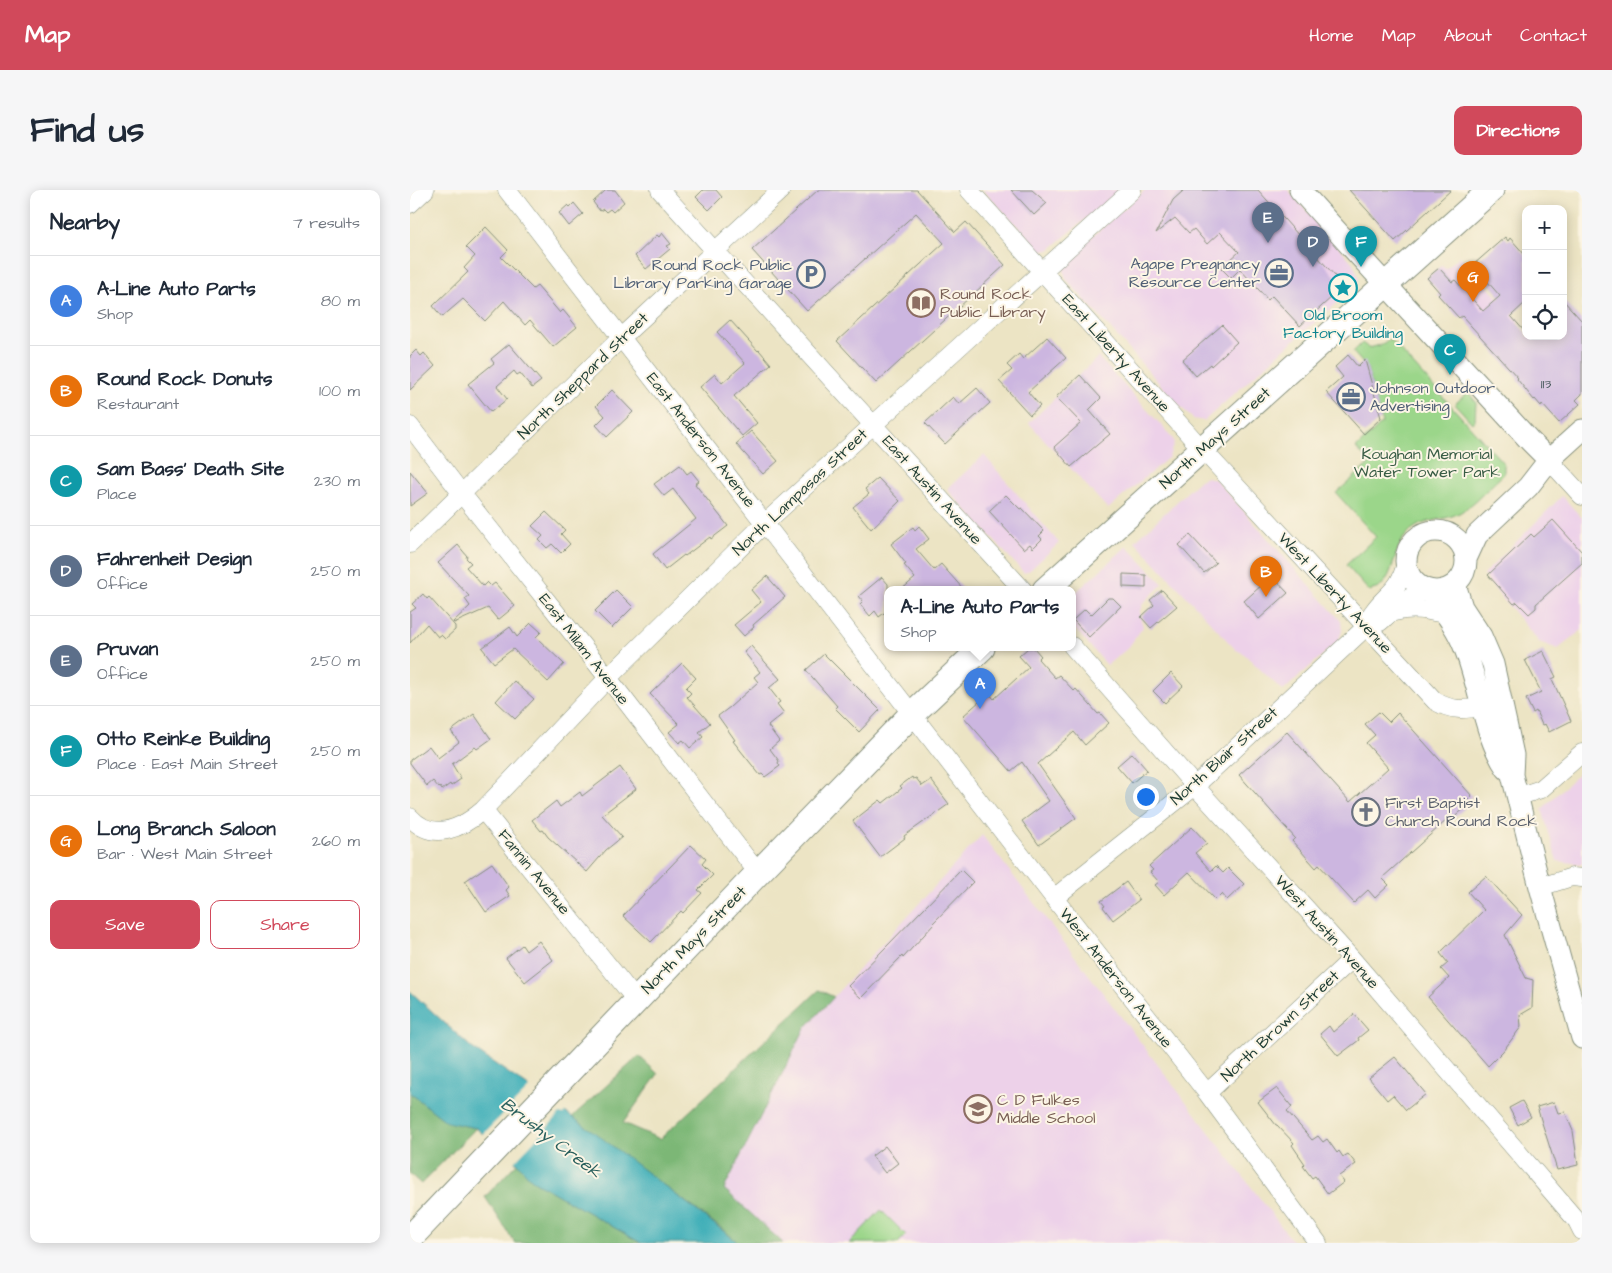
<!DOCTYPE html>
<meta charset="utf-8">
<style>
body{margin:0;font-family:"Architects Daughter",sans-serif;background:#f6f6f7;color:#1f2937}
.controls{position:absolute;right:15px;top:15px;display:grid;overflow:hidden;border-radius:10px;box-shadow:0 2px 12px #0003}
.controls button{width:45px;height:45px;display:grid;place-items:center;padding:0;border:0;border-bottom:1px solid #e0e1e3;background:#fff;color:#1f2937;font:25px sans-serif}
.you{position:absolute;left:735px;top:606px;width:18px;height:18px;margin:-12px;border:4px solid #fff;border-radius:50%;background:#1a73e8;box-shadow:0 0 0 8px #1a73e833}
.badge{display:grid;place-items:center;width:32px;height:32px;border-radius:50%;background:#d1495b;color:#fff;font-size:16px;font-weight:700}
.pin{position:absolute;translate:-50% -41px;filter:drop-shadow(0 1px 2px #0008)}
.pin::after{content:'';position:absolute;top:26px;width:18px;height:15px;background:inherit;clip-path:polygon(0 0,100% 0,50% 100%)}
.popup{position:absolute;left:474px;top:396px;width:192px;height:65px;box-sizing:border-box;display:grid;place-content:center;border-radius:10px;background:#fff;filter:drop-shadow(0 1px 4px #0005);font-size:16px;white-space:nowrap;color:#747a83}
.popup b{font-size:19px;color:#1f2937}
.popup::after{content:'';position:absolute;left:50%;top:100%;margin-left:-10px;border:10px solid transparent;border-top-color:#fff}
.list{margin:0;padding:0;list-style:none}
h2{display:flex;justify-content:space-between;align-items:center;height:65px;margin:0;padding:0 20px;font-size:21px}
h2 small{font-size:16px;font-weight:400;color:#747a83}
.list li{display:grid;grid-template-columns:32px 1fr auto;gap:15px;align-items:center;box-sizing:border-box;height:90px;padding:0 20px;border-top:1px solid #e0e1e3}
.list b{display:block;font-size:19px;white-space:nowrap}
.list p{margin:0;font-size:16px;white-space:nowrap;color:#747a83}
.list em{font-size:16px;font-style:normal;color:#747a83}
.actions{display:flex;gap:10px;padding:15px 20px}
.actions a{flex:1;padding:11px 0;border:1px solid #d1495b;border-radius:10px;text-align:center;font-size:18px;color:#d1495b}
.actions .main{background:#d1495b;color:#fff}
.icon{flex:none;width:28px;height:28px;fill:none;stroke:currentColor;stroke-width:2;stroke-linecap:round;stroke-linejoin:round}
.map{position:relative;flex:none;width:1172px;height:1053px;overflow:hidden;border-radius:10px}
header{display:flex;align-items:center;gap:30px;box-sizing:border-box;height:70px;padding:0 25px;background:#d1495b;color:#fff}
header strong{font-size:24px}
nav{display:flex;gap:28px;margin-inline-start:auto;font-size:18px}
.intro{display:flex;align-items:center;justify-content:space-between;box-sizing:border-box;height:120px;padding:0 30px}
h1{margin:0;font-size:35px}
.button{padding:12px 22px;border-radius:10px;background:#d1495b;color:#fff;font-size:18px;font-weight:700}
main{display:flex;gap:30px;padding:0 30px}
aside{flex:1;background:#fff;border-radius:10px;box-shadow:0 2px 12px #0003}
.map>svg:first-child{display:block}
</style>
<header>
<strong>Map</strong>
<nav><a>Home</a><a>Map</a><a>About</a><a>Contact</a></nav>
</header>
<div class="intro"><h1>Find us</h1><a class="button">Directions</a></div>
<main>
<aside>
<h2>Nearby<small>7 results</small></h2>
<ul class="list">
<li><span class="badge" style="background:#3f7fe0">A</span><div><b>A-Line Auto Parts</b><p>Shop</p></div><em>80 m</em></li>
<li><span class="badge" style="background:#e8710a">B</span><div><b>Round Rock Donuts</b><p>Restaurant</p></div><em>100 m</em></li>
<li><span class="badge" style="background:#0f9aa8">C</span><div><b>Sam Bass' Death Site</b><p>Place</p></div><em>230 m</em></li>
<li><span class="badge" style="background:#5c6f8a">D</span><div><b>Fahrenheit Design</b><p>Office</p></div><em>250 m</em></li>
<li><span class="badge" style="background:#5c6f8a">E</span><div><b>Pruvan</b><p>Office</p></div><em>250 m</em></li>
<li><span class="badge" style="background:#0f9aa8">F</span><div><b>Otto Reinke Building</b><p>Place · East Main Street</p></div><em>250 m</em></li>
<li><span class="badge" style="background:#e8710a">G</span><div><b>Long Branch Saloon</b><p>Bar · West Main Street</p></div><em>260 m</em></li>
</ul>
<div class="actions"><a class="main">Save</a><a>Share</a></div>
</aside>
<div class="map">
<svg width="1172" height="1053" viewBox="0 0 1172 1053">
<rect width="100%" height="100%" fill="#fcf5e5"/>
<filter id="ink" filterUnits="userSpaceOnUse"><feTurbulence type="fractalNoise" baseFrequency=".02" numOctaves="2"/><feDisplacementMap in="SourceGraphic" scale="10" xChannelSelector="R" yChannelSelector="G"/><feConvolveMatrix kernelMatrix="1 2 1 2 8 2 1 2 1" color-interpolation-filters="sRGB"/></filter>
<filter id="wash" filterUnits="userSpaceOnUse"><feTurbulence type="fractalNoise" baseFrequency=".0096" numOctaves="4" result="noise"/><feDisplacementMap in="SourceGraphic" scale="20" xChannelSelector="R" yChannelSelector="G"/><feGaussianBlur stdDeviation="1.12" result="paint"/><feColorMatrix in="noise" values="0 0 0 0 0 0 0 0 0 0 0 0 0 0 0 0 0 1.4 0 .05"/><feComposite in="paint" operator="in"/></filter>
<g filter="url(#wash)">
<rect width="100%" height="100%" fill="#ece4c4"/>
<path fill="#edd1e9" d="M573,0H710L639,60L631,61Z
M735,0H878L943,73L949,88L947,96L873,160L794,231L783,229L765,211L656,89L653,78L658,68Z
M1050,66L1109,131L1081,157L1052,126L1049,128L1028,105L1030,103L1017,88L1032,75L1036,79Z
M688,167L752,236L763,249L764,252L759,267L698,319L619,233Z
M574,265L649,353L620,380L614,383L537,299Z
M797,287L806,290L931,431L932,441L928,451L873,501L832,462L826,460L725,351L790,290Z
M1152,306L1172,328V440L1148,459L1129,452L1073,385Z
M717,356L753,394L733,413L729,423L733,437L718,458L697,475L663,437V405Z
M1172,580V674L1147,671L1132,619Z
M572,645L884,1053H373L314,1000L395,838Z"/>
<path fill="#9bd68a" stroke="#5d8a5f" d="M980,149L1094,274V284C1080,296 1066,313 1051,322C1034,332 1012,328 998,343C983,357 985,385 970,397C967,399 962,400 959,401L936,375L966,347L926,303L960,273L946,258L972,233L957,178L943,162L952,153L959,158L974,154Z
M1058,202L1066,212L1065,230L1062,233L1045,214Z
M471,1020L496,1045L488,1053H439Z"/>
<path fill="#7cb776" stroke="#4e7a55" d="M409,800L424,807L395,838L314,999L373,1053H329L311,1038L162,927L229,866L248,884L213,933L250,949Z
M0,903L37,932L66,938L11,994L0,984Z
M107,973L122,990L231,1053H105L75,1007Z"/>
<path fill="#3daeb8" stroke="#2e7676" d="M0,801L62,858L184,942L329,1053H231L122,990L107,973L66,938L37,932L0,903Z"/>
<path fill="#ece4c4" d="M121,896L157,920L153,925L150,924L103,973L71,946Z"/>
<g id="blocks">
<path fill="#ccb6e0" d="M196,0H205L214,12L203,22L200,19L196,22L193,19L190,21L183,12Z
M293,0H306L312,7L299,20L286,7Z
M408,0H507L545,42L556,32L595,75L466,193L427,151L534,53L506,23L397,121L342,60Z
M601,0H622L637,13L624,25Z
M774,0H848L934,96L890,136L862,106L858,110L830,79L821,88L811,78L829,62L810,42L797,54L784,39L779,43L765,28L746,43L763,10Z
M939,0H1041L985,51Z
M164,13L173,24L159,36L149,23L158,15L160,17Z
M76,37L98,60L91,67L123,99L127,96L150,123L153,120L167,137L143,157L120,130L115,135L94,111L75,131L53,109L32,127L23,116L58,82L54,78L65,66L56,57Z
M252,43L261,54L257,56L260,59L236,79L225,66L247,45L249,47Z
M1095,47L1098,51L1100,48L1116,66V112L1101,126L1116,143V146H1153V110L1172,131V204L1166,210L1170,214L1149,233L1132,214L1131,216L1125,209L1124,210L1107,189L1108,188L1052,126L1049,128L1028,105L1030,103L1017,88L1029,78L1042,92L1045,90L1073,121L1090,106L1063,75Z
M320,130L348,161L349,160L361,174L324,206L347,233L332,246L290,197L305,184L312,193L335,173L307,142Z
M812,135L827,152L801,176L800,174L786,186L772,170Z
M637,147L656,168L618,202L630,216L620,225L589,191L602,180L597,175L609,164L613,169Z
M99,154L131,191L122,198L110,183L107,185L104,181L87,196L97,209L81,222L58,194L84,173L81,169Z
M6,160L11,166L14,163L25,176L0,200V166Z
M938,165L948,177L955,170L971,228L954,244L916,202L933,187L925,177Z
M670,185L691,208L679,220L700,244L661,277L644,257L671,233L646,207Z
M567,198L580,213L535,254L515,233L543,207L549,214Z
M202,200L223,222L197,247L186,235L195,226L186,216Z
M341,241L368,271L353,284L326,254Z
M270,275L277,284L281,281L289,291L285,294L318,336L301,349L300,347L275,366L274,365L255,380L243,364L286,329L263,299L254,306L244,294Z
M0,281L18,303L0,316Z
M468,288L490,311L461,339L443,317L459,304L455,299Z
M596,305L610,319L612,318L634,341L629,346L632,349L623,358L620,354L614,359L579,321Z
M136,322L155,340L151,344L160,354L151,363L142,354L137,358L129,350L133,346L122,336Z
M1143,330L1172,362V373L1126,414V418L1119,424L1107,412L1104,414L1078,385L1121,344L1124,347Z
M509,336L519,349L506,359L524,380L531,374L554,400H491L505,388L494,375L496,374L481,354L503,337L505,340Z
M780,345L806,373L794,383L769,355Z
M48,355L57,366L56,368L61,373L56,377L73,396L77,392L81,396L85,393L105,416L88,430L78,418L44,433L43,432L60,416L55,409L59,406L28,373Z
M713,384L736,385V398L713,397Z
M357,386L375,407L343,435L344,437L334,446L324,435L351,412L341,400Z
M862,386L878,403L849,429L834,411Z
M472,387L478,394V420L469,427L465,421L460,426L450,414L453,411L449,406Z
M206,400L223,417L202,438L185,421Z
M752,400L767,416L741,438L731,427L744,415L740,410Z
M13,404L17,409L19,407L45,436V440L35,449L31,445L28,447L17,434L0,453V422L6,418L2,414Z
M698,408H703L711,416L679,447L663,430L675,419L681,425Z
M121,433L131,442L126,447L154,474L138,492L103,459L84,473L72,458L100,437L107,447Z
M341,456L370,489L359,498L370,512L367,514L374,523L358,536L369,551L360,559L369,571L368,573L370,576L355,587L352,584L350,585L323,551L325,550L308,526L320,517L348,492L344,487L350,482L334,462Z
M618,458H624L631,466L628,469L645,488L649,485L664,501L666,499L688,524L690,523L699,533L675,555L664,542L628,574L666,628L629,655L612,631L639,611L612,572L601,581L553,526L579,503L584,509L619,477L609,466Z
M1133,461L1146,487L1142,489L1161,531L1139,542L1135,534L1132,535L1126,521L1123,523L1116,509L1131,502L1115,470Z
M414,464L470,520L449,542L425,518L427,516L396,480Z
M272,473L286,488L276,498L281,503L277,507L300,533L289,542L293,547L280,558L273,550L269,553L259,542L269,534L240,504Z
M761,483L773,496L755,513L743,501Z
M104,491L124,509L105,529L86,511Z
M969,522L979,532L988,523L1062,606L1055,613L1057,616L1040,631L1038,629L972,688L979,695L965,708L958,700L944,713L909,675L906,678L882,651L885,648L829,585L877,542L940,612L978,578L956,553L965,545L955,534Z
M64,524L81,549L67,559L65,557L42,574L51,589L41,596L40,594L32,600L30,597L29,598L23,591L17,596L0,573V570L19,556L28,568L49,552L41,541Z
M722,563L737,580L722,593L707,576Z
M210,577L226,599L192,625L212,647L196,660L177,682L138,647L133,640L131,641L122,630L146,611L150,617L170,602L172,606Z
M502,587L503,589L506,588L512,596L521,590L539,614L494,646L495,648L470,667L443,631L470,610L473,613L492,598L490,596Z
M782,637L797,653L785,663L801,681L806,676L813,683L818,678L834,694L817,710L812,704L806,710L779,682L754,705L745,695L749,692L740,682L743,680L739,676Z
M281,655L296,669L292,674L303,685L288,700L292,703L273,723L271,721L241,752L213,726Z
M82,673L99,697L96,700L100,706L76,722L55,691Z
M551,680L563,692L523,733L524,734L493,768L492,766L451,808L438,796Z
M1076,686L1112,725L1095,745L1116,788L1123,790L1122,818L1110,825L1111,837L1093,861L1078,876L1018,807L1039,788L1031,779L1038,773L1030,763L1074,720L1058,702Z
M716,692L729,710L703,730L693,717L695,716L691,711Z
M129,751L143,770L115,792L96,768L112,755L116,761Z
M944,824L958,840L948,848L949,850L928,866L910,844L919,836L923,842Z
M985,867L1016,904L996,920L983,905L977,910L959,888Z
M867,898L882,917L877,921L902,950L908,946L913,952L917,949L927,963L929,961L933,967L938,964L946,974L929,986L934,992L918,1004L905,986L902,988L893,976L895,974L882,955L884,953L867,935H866L848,912Z
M1112,911L1121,927L1108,935L1099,918Z
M1144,912L1148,923L1155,922L1163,941L1168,975L1147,980L1127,917Z
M475,956L488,973L475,983L462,966Z"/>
</g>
</g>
<g filter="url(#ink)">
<use href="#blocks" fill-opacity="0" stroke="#86907c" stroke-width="1"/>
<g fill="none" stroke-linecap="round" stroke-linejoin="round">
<defs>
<path id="minor" d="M97,0L644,708L797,903L908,1053
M250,0L613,400
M559,0L792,259L1025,511C1041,521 1054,520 1072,517
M0,14L15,0
M0,236L52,304L198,488L348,683
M1139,270L1172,306
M0,354L211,148L371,0
M984,422C1003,417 1018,420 1037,425
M956,437C958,432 960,426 963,422C978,401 989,402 996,373
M662,456L785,596L942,769L1167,1031L1172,1041
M1107,607L1131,599L1172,563
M73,620L226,810
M0,627C23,653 52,638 73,620L198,488L355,333L722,0
M1130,697L1162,687L1172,688
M644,708L785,596L956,437L970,432L997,409L1016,400
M797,903L942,769"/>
<path id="tertiary" d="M890,0C965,85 1044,167 1120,251L1139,270
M996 371a30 30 0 1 1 60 0a30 30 0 1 1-60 0Z
M1056,369L1067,345L1118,297L1139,270L1172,240
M1045,394L1052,417L1071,446L1083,474L1103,565L1102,585L1130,697L1172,848
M1019,400C1032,419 1047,437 1055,459C1070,497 1074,546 1097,579"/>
<path id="secondary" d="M635,400L1081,0
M0,1048L348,683L502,524L572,458"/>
</defs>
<use href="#minor" stroke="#86907c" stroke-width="19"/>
<use href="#tertiary" stroke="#86907c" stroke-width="23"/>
<use href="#secondary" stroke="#86907c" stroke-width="27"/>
<use href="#minor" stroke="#fff" stroke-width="18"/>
<use href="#tertiary" stroke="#fff" stroke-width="21"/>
<use href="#secondary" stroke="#fff" stroke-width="25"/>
</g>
</g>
<defs>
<symbol id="office-ring" viewBox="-11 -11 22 22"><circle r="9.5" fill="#fcf5e5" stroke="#5c6f8a" stroke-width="1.5"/><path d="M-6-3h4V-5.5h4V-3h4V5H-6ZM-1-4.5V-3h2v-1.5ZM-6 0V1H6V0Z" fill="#5c6f8a"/></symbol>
<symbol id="parking-ring" viewBox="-11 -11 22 22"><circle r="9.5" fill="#fcf5e5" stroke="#5c6f8a" stroke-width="1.5"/><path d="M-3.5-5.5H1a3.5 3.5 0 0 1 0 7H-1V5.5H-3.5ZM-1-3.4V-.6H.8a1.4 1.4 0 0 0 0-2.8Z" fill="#5c6f8a"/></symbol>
<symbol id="sight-ring" viewBox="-11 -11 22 22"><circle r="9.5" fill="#fcf5e5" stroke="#0f9aa8" stroke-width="1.5"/><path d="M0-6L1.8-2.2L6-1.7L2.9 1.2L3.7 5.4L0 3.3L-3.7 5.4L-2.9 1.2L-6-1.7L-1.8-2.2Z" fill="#0f9aa8"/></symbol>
<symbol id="library-ring" viewBox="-11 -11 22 22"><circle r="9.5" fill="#fcf5e5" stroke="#8d6e63" stroke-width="1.5"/><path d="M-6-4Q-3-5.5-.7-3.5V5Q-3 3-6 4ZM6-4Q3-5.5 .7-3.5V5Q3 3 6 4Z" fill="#8d6e63"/></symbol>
<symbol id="church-ring" viewBox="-11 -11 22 22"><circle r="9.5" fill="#fcf5e5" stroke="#6b7280" stroke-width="1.5"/><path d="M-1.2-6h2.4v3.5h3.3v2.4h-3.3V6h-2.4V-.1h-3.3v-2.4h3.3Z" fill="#6b7280"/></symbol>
<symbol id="school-ring" viewBox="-11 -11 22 22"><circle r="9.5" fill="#fcf5e5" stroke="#8d6e63" stroke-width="1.5"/><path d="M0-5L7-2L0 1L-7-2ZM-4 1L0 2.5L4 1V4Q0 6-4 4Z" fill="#8d6e63"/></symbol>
</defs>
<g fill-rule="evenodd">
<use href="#office-ring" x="853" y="67" width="32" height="32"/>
<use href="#parking-ring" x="385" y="68" width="32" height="32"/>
<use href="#sight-ring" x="917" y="82" width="32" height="32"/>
<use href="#library-ring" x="495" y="97" width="32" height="32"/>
<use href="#office-ring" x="925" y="191" width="32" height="32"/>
<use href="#church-ring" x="940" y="606" width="32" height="32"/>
<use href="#school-ring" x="552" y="903" width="32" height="32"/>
</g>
<g text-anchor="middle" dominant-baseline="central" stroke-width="4" stroke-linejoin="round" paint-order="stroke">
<g font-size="14" fill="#4a5b5f">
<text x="1136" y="194">113</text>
</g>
<g font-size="16" fill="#4e5e75" stroke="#fcf5e5" text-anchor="end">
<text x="850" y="74">Agape Pregnancy<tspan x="850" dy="18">Resource Center</tspan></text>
<text x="382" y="75">Round Rock Public<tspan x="382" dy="18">Library Parking Garage</tspan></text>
<text x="960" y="198" text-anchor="start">Johnson Outdoor<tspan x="960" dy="18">Advertising</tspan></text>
</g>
<g font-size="16" fill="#785e54" stroke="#fcf5e5" text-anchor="start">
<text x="530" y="104">Round Rock<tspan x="530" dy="18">Public Library</tspan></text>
<text x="587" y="910">C D Fulkes<tspan x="587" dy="18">Middle School</tspan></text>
</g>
<g font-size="16" fill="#0d838f" stroke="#fcf5e5">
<text x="933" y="125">Old Broom<tspan x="933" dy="18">Factory Building</tspan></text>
</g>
<g font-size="16" fill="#1f3d34" stroke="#fcf5e5">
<text transform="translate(706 163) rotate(48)">East Liberty Avenue</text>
<text transform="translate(173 186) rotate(-44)">North Sheppard Street</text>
<text transform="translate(805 248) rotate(-42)">North Mays Street</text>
<text transform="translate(291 250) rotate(52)">East Anderson Avenue</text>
<text transform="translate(522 300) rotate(48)">East Austin Avenue</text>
<text transform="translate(390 302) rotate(-43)">North Lampasas Street</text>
<text transform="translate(925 403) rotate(47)">West Liberty Avenue</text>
<text transform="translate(174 459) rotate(52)">East Milam Avenue</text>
<text transform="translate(814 566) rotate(-42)">North Blair Street</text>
<text transform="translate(124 682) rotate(51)">Fannin Avenue</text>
<text transform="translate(917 742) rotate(48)">West Austin Avenue</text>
<text transform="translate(284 750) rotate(-46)">North Mays Street</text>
<text transform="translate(706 788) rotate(52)">West Anderson Avenue</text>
<text transform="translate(870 836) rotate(-43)">North Brown Street</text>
</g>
<g font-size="16" fill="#385c45" stroke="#fcf5e5">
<text x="1017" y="264">Koughan Memorial<tspan x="1017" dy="18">Water Tower Park</tspan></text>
</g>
<g font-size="16" fill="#5b616d" stroke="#fcf5e5" text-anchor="start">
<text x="975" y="613">First Baptist<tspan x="975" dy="18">Church Round Rock</tspan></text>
</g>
<g font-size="18" font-style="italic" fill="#285f5c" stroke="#fcf5e5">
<text transform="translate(141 948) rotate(37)">Brushy Creek</text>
</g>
</g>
</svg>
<div class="controls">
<button>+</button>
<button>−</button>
<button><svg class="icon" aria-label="locate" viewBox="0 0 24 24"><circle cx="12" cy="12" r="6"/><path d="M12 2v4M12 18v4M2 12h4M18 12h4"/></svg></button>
</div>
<div class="you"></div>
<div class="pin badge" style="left:570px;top:519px;background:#3f7fe0">A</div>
<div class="popup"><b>A-Line Auto Parts</b>Shop</div>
<div class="pin badge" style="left:856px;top:407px;background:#e8710a">B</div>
<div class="pin badge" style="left:1040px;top:185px;background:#0f9aa8">C</div>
<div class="pin badge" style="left:903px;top:77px;background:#5c6f8a">D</div>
<div class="pin badge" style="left:858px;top:53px;background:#5c6f8a">E</div>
<div class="pin badge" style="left:951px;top:77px;background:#0f9aa8">F</div>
<div class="pin badge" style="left:1063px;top:112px;background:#e8710a">G</div>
</div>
</main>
